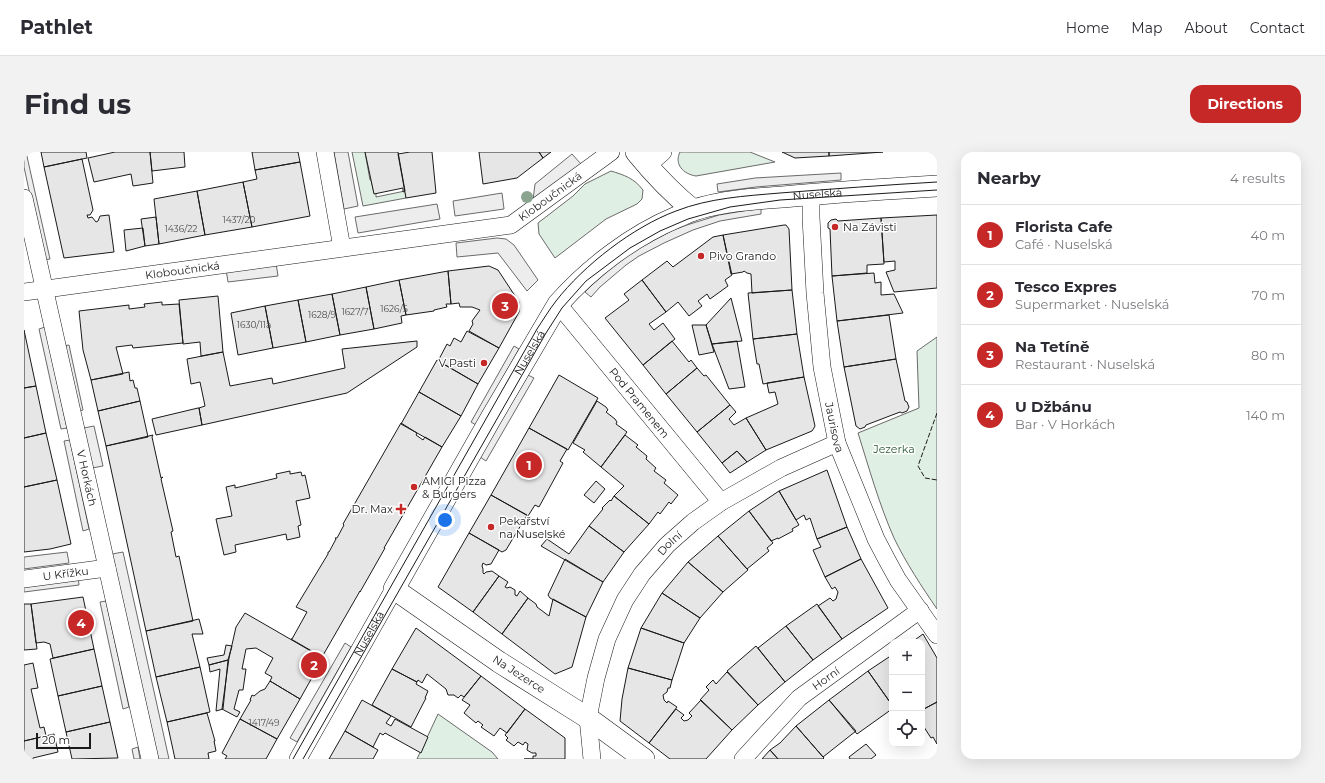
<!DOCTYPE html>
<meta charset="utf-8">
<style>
body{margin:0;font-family:Montserrat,sans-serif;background:#f2f2f3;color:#2b2b33}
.controls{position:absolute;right:12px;bottom:12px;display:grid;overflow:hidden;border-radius:8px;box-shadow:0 4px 16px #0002}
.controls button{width:36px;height:36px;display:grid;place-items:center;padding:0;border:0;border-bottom:1px solid #e1e1e2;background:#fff;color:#2b2b33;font:20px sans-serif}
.scale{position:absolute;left:12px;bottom:10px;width:55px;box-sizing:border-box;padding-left:4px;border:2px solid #1a1a1a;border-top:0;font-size:11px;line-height:14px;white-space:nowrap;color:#1a1a1a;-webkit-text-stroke:3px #fff;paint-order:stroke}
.you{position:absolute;left:421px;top:368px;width:14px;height:14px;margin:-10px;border:3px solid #fff;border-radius:50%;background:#1a73e8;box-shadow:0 0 0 6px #1a73e833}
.badge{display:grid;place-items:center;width:26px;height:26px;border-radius:50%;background:#c62828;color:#fff;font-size:13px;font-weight:700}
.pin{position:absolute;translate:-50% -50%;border:2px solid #fff;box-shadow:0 1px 4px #0006}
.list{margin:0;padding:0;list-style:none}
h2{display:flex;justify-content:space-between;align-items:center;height:52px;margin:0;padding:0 16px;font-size:17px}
h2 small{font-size:13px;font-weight:400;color:#7c7c81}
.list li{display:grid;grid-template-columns:26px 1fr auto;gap:12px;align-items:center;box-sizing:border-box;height:60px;padding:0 16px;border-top:1px solid #e1e1e2}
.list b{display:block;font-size:15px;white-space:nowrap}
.list p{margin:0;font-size:13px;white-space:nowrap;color:#7c7c81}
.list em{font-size:13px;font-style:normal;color:#7c7c81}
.icon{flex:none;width:22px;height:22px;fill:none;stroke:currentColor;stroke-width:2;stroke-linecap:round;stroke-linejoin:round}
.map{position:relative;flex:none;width:913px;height:607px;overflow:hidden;border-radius:12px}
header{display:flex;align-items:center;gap:24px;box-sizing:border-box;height:56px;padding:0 20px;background:#fff;border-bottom:1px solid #e1e1e2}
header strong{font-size:19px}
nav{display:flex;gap:22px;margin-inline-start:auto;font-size:14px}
.intro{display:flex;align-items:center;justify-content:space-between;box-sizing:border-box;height:96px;padding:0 24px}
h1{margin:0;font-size:28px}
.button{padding:10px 18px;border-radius:12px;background:#c62828;color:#fff;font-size:14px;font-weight:700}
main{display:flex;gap:24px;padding:0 24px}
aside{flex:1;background:#fff;border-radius:12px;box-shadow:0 4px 16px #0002}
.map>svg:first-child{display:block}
</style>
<header>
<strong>Pathlet</strong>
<nav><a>Home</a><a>Map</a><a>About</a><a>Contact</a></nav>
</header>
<div class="intro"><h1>Find us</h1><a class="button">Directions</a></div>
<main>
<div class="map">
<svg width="913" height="607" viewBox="0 0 913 607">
<rect width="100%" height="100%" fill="#fff"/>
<path fill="#e0efe3" stroke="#6a6a6a" d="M328,0H341L346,28H347L350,41H352V45L381,39L382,46L339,54Z
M656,0H726L751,10L672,24C659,22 650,12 656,0Z
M587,19C600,23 610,26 619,38L618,47L613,52L582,67L531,106L515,82L514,71L549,44L561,32Z
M913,185V457C898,435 882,411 870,386C855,352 845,316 834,281L895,256L893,199Z
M414,562L468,600L474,607H393Z"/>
<path fill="#ededed" stroke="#6a6a6a" d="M0,0H2L26,107L20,108L0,15Z
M310,0H324L334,54L320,57Z
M548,2L557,12L509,48L511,32Z
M817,21V28L732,35L694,40L693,32L731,26Z
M478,41L480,57L431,64L429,49Z
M413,52L416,67L334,81L331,65Z
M737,56V62L696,69L669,78L640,91L615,104L602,113L576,135L567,145L561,140L570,131L595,109L610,99L649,78L666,72L695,63Z
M473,86L482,87L490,93L514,128L503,139L474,101L433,105L432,91Z
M252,111L254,124L204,130L202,117Z
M21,175L43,276L37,277L15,177Z
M45,193L59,258L53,260L39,194Z
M490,194L495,197L452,273L447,270Z
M504,223L510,226L462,309L456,305Z
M70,274L79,314L68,316L60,276Z
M46,288L65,377L59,379L40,289Z
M43,400L45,411L0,417V405Z
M99,400L145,607H133L88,402Z
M54,424L55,433L0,440V431Z
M82,449L105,555L99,557L76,450Z
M321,491L327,495L273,590L266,586Z
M114,595L116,607H110L108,597Z"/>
<path fill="#e6e6e6" stroke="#1a1a1a" d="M17,0H62L63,6L20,15Z
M91,0H126L129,31L109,34L107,22L70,30L64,6Z
M126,0H160L161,15L128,19Z
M228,0H274L276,10L231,18Z
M341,0H374L381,39L379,40V36L350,42Z
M386,0H408L412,41L382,46L374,2Z
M455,0H515L519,6L493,26L459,32Z
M515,0H527L519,6Z
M758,0H805V4L771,6Z
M805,0H859L805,4Z
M58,7L69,58L66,63H63L64,66L68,65L72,70L74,69L76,64L85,63L90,100L40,106L20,15Z
M276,10L286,64L228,75L219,30L233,27L231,18Z
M219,30L228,75L181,83L173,39Z
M173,39L181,83L135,92L130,47Z
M913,63V136L870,140L862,120L871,118V109L860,110L857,66Z
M132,65L135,92L121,94L117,67Z
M857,66L860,112L843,113V121L808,124L806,77L804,76V71L807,68L812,67L814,69Z
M760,73H762L765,77L768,138L728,141L727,122L723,121L720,119L719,120L707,122L699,83Z
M119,76L121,94L102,99L100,78Z
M699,83L708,123L701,128L704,134L686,147L683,142L674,149L678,154L665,164L654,150L642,160L618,128L643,109L649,115L689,85Z
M465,114L474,118L495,150V160L475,196L445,179L449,172L448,169L456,158L448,155H436L435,151L427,152L424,119Z
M424,119L427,152H422L423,155L410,158V159L382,163L375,128Z
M850,121L851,131L857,130V143L870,142L879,161L813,169L808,124Z
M375,128L382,163L377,164L378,171L350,177L342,135Z
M618,128L642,160L625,172L630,178L639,171L651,187L619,213L581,166L605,148L600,142Z
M342,135L350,177L316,183L308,142Z
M768,138L773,182L729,187L724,141Z
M308,142L316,183L282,190L274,148Z
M194,144L199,200L177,204L176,190L159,192V191L155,148Z
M707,146L718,189L688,192L682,173Z
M274,148L282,190L249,196L241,154Z
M138,150V153L155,152L159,191L109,196L108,193L92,195L99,222L67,228L59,198L55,159L105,153V157L121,155L120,152Z
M241,154L249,196L214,203L207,161Z
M865,163L872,207L820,215L813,169Z
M668,173H682L690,200L675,203Z
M0,178L12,234L0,236Z
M443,179L475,196L454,232L414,209L423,192L426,194L430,186L437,190Z
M773,182L780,225L739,232L735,212H733L729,187Z
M393,189V195L323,241L178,273L175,256L181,254L176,230L167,232L163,207L199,200L206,234L248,226L249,232L321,216L318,197Z
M648,189L665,210L667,208L673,216L642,242L619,213Z
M713,189L721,235L705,237L688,192Z
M872,207L881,249L883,250L885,255L883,259L878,261L876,260L842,273L841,275L836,277L832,274L820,215Z
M413,208L454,232L437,264L395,240Z
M673,216L680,224L682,223L706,253L673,280L642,242Z
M105,220L106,229L109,228L111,236H113L116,249L74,259L67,228Z
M535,223L574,246L544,298L505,276Z
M780,225L791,274L790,276L788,279L742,298L722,266L754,252L751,240L745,241L743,231Z
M12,234L22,281L0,286V236Z
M395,240L437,264L418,295L377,272Z
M116,249L124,285L82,294L74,259Z
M573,249L582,255L584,258L582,260L591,267L593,270L592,272L603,280L577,315L559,300L561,298L549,291Z
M706,253L712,260L705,267L710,273L722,266L742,298L723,310L713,299L698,311L673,280Z
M174,256H175L178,273L132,283L128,267Z
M377,271L393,281L392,283L399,288L401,285L418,295L360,396H361L336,440V439L298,505L267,487H268L283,460L272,455L304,402V400H305L312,387L311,386H313L320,373L319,372Z
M505,276L543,297L536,309L539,311L515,355L511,353L504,364L467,343Z
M22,281L33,328L0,335V286Z
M129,283L128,285L137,326L139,325L137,327L149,379L147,380L152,405L155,404L169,469L122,479L82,294Z
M601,283L614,293L612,295L623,304L622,307L632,316L630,319L642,328L640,331L654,343L647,352L645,350L636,362L634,360L625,372L590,344L600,334L577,315Z
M713,299L723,310L706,321L698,311Z
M803,318L823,375L793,387L786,366L782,368L780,363L772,368L755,339Z
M266,319V322L277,320L278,324L281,323L286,346L272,349L277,373L274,374L276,385L263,388L262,382L211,393L212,400L200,403L192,367L208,364L202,335L211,333V336L253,326L252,322Z
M33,328L47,392L26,397L0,400V335Z
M572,329L581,337L570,351L560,343Z
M755,339L775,373L768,377L769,379L754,387V386L747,389L725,359Z
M467,343L503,363L482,398L478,400L445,381Z
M590,344L625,372L600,400L565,374L579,357L578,356L586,348L587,349Z
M725,359L749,391L743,396L745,399L723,417L694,384Z
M565,374L600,400L579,430L517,394L523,387L545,402Z
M823,375L837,407L801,425L789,398L797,395L793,387Z
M445,381L475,398L467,412L462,413L459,411L458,414L459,417V421L460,422L462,420L468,419L475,424L449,460L414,435Z
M694,384L724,418L699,440L664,410Z
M541,407L579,430L562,465L526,446L524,443Z
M837,407L864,456L818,487L794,454L806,446L809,449L812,447L814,440L811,435L808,437L801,425Z
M664,410L699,440L676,466L638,441Z
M475,424L484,430L481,435L483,436L486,435L491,438V443L493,444L496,439L504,446L478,482L449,460Z
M638,441L676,466L660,491L617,476Z
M59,445L70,497L29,506L26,492L20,490L12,491L7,452Z
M504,446L512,452L513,455L525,464L529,447L562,465L548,515L531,522L478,482Z
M0,452H7L13,497L0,498Z
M793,452L818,487L789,508L762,474Z
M221,461L299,506L276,547L246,529L248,525L241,521L249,506L232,496L222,497L218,517H222L219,538H215L210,557L216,560L213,565L198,557L205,506L212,475Z
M175,467L179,482H168L176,515L132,525L122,479Z
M762,474L789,508L761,530L734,496Z
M392,476L457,524L440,545L437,543L434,546L430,543H424L422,537L403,522L398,531L394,528L393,530L368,517Z
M617,476L660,491L648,528L604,516Z
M899,482L913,506V550L898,558V490H888Z
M202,493L208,494L204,508L185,513L183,506L200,503Z
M732,494L761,530L734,553L703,519Z
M70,497L78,534L34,544L26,507Z
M868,503V553L844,519Z
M204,508L199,557L192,559L196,517L186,520L185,513Z
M9,511L14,536L7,537L16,576L20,575L22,584L0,589V513Z
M176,515L186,560L143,570L132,525Z
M604,516L648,528L646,536H644L643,540L639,543L640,548L643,551L644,549L653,555L625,591L596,569L598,547Z
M368,517L393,530L392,532L404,539L401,546H402L387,575L348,553Z
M844,519L868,553V557L833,582L805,548Z
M703,520L734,553L708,578L676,548L685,538L682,535L689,528L692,532Z
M457,524L501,557L483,581L476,576L470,584L457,575L459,573L454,569L452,571L440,561L446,553L438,548Z
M246,529L276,547L253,587L216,567L227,548H226L228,543L230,544L236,539L241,537Z
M78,534L86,570L42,580L34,544Z
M338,548L367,564L362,571L367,574L371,567L404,585L397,601L361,581L359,583L356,581L349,595L321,579Z
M677,548L708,578L682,607H646L625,591L652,557L660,563L657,566L660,569L664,568L668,564L665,561Z
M805,548L832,579L799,605L772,574Z
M913,550V592L909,585L907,586L898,572L900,571L898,568V558Z
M501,557L541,586V607H500H509V604H512V601H508L503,598L504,592L501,590L499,593L494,590L490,594L482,588L484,586L481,583Z
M183,561L191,589H190L192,599L184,601L185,607H151L143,570Z
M216,567L253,587L242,607H201L203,604L198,601Z
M86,570L94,606L48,607L42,580Z
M772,574L800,606L799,607H754L746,598L756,591Z
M321,579L354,598L349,607H305Z
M30,582L34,600L9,606V607H0V589Z
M842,592L852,603L847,607H826L825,605Z
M746,598L754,607H738Z"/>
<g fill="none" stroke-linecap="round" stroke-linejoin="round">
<defs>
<g id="minor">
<path d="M301,0L318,96"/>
<path d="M623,14L639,0"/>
<path id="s1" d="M787,42V65L791,141L798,215L813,291L852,387L863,408L874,428L913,483"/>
<path id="s2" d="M0,46L126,607"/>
<path id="s3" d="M0,140L487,73L587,0"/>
<path id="s4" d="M534,152L697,350"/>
<path id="s5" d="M0,427L83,416"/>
<path id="s6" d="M274,607L370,437"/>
<path id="s7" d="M568,607L564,566L572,526L583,487L601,448L618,422L643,393L669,370L697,350L757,316L813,291"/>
<path id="s8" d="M719,607L775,546L896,458"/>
</g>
<g id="tertiary">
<path d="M612,0C629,21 648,41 669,58"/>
<path id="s9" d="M620,607L564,566L475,510L370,437L467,266L534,152C566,116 608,84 653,65C658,63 664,60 670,58C698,49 729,47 759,45C810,40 862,37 913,34"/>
</g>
</defs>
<use href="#minor" stroke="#1a1a1a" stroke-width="18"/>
<use href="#tertiary" stroke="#1a1a1a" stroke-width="22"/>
<use href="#minor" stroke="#fff" stroke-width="17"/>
<use href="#tertiary" stroke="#fff" stroke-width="21"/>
<path stroke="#1a1a1a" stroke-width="1" d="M269,607L513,177C519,168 525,158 532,149C560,113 609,75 652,59C685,46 721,44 756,41C808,37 861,33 913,30
M279,607L522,181L538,156L562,129L606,96L636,79L664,67L706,55L756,48L913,38"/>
<path stroke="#1a1a1a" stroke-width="1" stroke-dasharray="5 2" stroke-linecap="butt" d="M913,261L894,314L901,326L913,328"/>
</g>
<circle fill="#8aa48f" cx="503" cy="45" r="6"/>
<g fill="#c62828" stroke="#fff" stroke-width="1.5">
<circle cx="811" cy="75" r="4"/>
<circle cx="677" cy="104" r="4"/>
<circle cx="460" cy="211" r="4"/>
<circle cx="390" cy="335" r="4"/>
<path d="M375 351h4v4h4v4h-4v4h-4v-4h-4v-4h4z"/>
<circle cx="467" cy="375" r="4"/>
</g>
<g text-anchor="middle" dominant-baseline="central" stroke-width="3" stroke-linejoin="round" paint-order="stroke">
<g font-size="9" fill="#4d4d4d">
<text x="215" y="67">1437/20</text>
<text x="157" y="76">1436/22</text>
<text x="370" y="156">1626/5</text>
<text x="331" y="159">1627/7</text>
<text x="298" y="162">1628/9</text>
<text x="230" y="172">1630/11a</text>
<text x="240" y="570">1417/49</text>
</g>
<g font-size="11" fill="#1a1a1a" stroke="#fff">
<text stroke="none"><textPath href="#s9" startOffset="923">Nuselská</textPath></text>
<text stroke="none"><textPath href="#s3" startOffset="540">Kloboučnická</textPath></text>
<text stroke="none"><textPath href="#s3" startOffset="160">Kloboučnická</textPath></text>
<text stroke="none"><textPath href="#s9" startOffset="575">Nuselská</textPath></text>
<text stroke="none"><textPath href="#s4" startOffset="128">Pod Pramenem</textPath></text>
<text stroke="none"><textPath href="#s1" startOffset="235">Jaurisova</textPath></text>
<text stroke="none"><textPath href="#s2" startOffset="287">V Horkách</textPath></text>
<text stroke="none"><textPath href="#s7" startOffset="238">Dolní</textPath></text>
<text stroke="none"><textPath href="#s5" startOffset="42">U Křížku</textPath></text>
<text stroke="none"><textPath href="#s6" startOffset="144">Nuselská</textPath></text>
<text transform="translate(495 522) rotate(33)">Na Jezerce</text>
<text stroke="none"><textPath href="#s8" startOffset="116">Horní</textPath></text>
</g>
<g font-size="11" fill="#1a1a1a" stroke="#fff" text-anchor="start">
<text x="819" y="75">Na Závisti</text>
<text x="685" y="104">Pivo Grando</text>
<text x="452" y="211" text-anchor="end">V Pasti</text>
<text x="398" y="329">AMICI Pizza<tspan x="398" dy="13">&amp; Burgers</tspan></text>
<text x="369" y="357" text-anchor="end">Dr. Max</text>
<text x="475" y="369">Pekařství<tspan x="475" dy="13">na Nuselské</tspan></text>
</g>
<g font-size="11" fill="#2b5a34" stroke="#fff">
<text x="870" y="297">Jezerka</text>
</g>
</g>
</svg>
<div class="controls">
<button>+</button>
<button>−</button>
<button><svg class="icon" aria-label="locate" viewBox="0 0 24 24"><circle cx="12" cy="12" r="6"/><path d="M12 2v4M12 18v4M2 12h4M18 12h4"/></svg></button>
</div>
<div class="scale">20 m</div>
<div class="you"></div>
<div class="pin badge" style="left:505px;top:313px">1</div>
<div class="pin badge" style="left:290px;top:513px">2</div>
<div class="pin badge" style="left:481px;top:154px">3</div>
<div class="pin badge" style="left:57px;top:471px">4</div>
</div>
<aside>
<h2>Nearby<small>4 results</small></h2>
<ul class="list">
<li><span class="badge">1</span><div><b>Florista Cafe</b><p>Café · Nuselská</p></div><em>40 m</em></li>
<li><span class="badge">2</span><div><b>Tesco Expres</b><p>Supermarket · Nuselská</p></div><em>70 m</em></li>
<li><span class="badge">3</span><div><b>Na Tetíně</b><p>Restaurant · Nuselská</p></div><em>80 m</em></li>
<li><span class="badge">4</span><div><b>U Džbánu</b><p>Bar · V Horkách</p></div><em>140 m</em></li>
</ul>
</aside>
</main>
